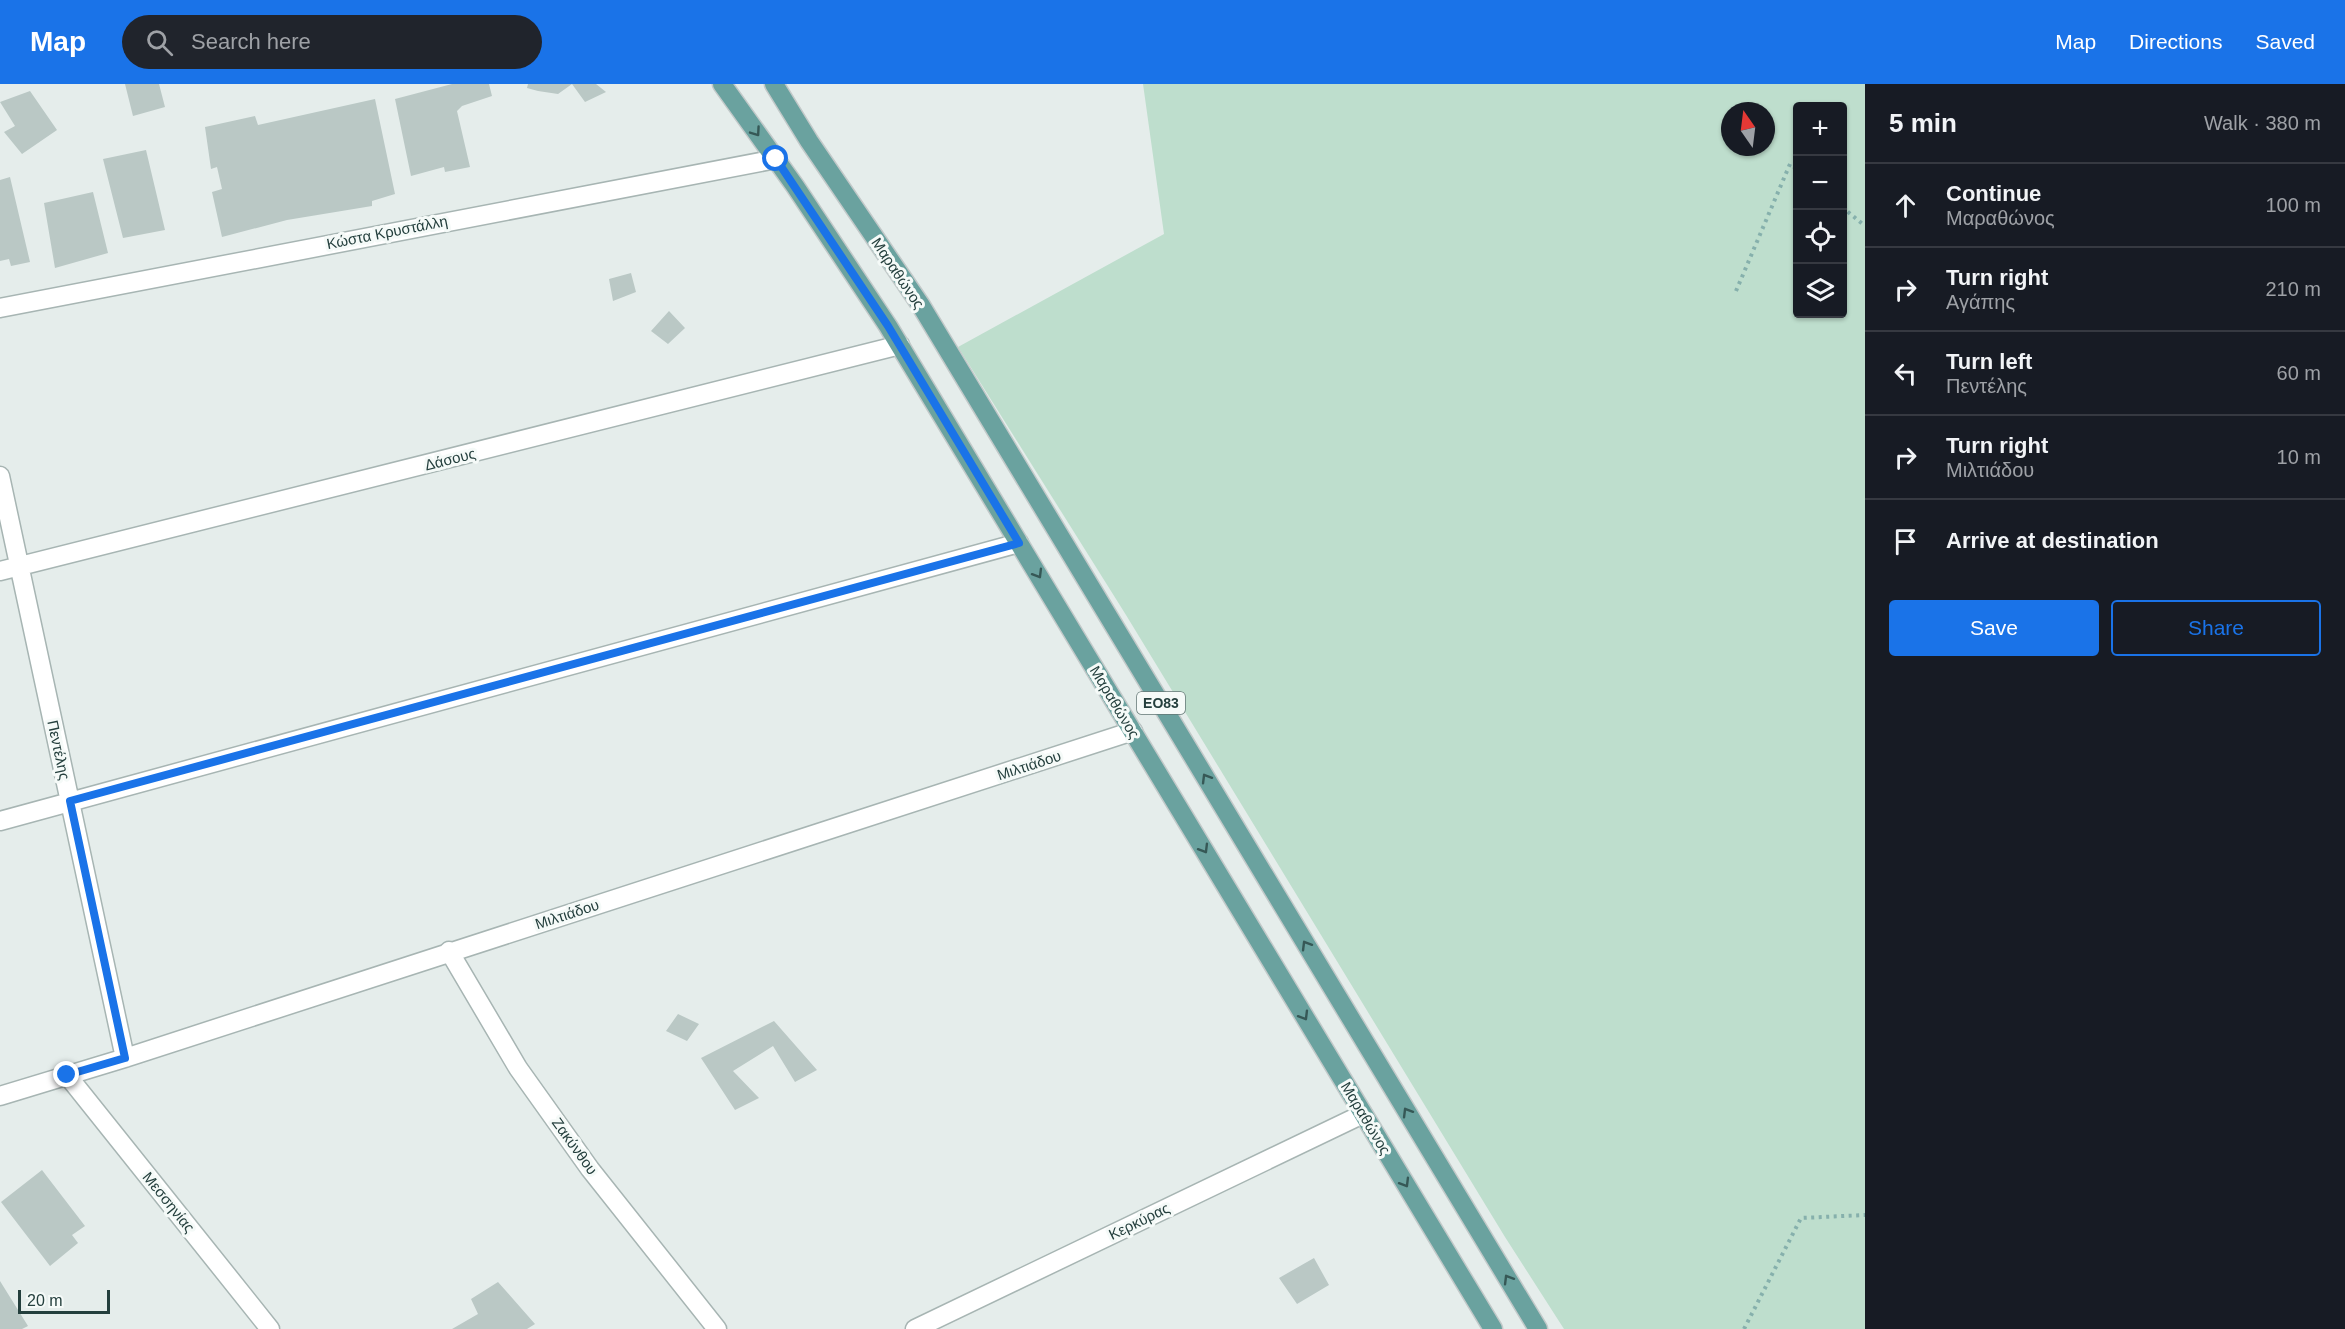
<!DOCTYPE html>
<meta charset="utf-8">
<style>
body{margin:0;font-family:Arial,sans-serif;background:#20242c;color:#f1f3f6}
.controls{position:absolute;right:18px;top:18px;display:grid;overflow:hidden;border-radius:6px;box-shadow:0 2px 4px #0004}
.controls button{width:54px;height:54px;display:grid;place-items:center;padding:0;border:0;border-bottom:2px solid #363941;background:#171b24;color:#f1f3f6;font:30px sans-serif}
.compass{position:absolute;left:1721px;top:18px;width:54px;height:54px;border-radius:50%;background:#171b24;box-shadow:0 2px 4px #0004;rotate:346deg}
.scale{position:absolute;left:18px;bottom:15px;width:92px;box-sizing:border-box;padding-left:6px;border:3px solid #243f3d;border-top:0;font-size:16px;line-height:21px;white-space:nowrap;color:#243f3d;-webkit-text-stroke:4px #f5faf8;paint-order:stroke}
.stop{position:absolute;width:18px;height:18px;margin:-14px;border:4px solid #1a73e8;border-radius:50%;background:#fff}
.stop.end{background:#1a73e8;border-color:#fff;box-shadow:0 2px 6px #0008}
.list{margin:0;padding:0;list-style:none}
h2{display:flex;justify-content:space-between;align-items:center;height:78px;margin:0;padding:0 24px;font-size:26px}
h2 small{font-size:20px;font-weight:400;color:#9ea1a6}
.list li{display:grid;grid-template-columns:39px 1fr auto;gap:18px;align-items:center;box-sizing:border-box;height:84px;padding:0 24px;border-top:2px solid #363941}
.list b{display:block;font-size:22px;white-space:nowrap}
.list p{margin:0;font-size:20px;white-space:nowrap;color:#9ea1a6}
.list em{font-size:20px;font-style:normal;color:#9ea1a6}
.actions{display:flex;gap:12px;padding:18px 24px}
.actions a{flex:1;padding:14px 0;border:2px solid #1a73e8;border-radius:6px;text-align:center;font-size:21px;color:#1a73e8}
.actions .main{background:#1a73e8;color:#fff}
.icon{flex:none;width:33px;height:33px;fill:none;stroke:currentColor;stroke-width:2;stroke-linecap:round;stroke-linejoin:round}
.map{position:relative;flex:none;width:1865px;height:1245px;overflow:hidden}
header{display:flex;align-items:center;gap:36px;box-sizing:border-box;height:84px;padding:0 30px;background:#1a73e8;color:#fff}
header strong{font-size:28px}
nav{display:flex;gap:33px;margin-inline-start:auto;font-size:21px}
.search{width:420px;height:54px;background:#20242c;display:flex;align-items:center;gap:15px;box-sizing:border-box;padding:0 21px;border-radius:33px;color:#9ea1a6;font-size:22px}
main{display:flex}
aside{flex:1;background:#171b24}
.map>svg:first-child{display:block}
</style>
<header>
<strong>Map</strong>
<div class="search"><svg class="icon" aria-label="search" viewBox="0 0 24 24"><circle cx="10" cy="10" r="6"/><path d="M15 15l6 6"/></svg>Search here</div>
<nav><a>Map</a><a>Directions</a><a>Saved</a></nav>
</header>
<main>
<div class="map">
<svg width="1865" height="1245" viewBox="0 0 1865 1245">
<rect width="100%" height="100%" fill="#e5edeb"/>
<path fill="#bedecd" fill-rule="evenodd" d="M1143,0H1865V1245H1564L1505,1153L1126,531L958,263L1164,150ZM1798,22H1842V230H1798ZM1730,27H1766V63H1730Z"/>
<path fill="#bac8c5" d="M125,0H159L165,23L133,32Z
M452,0H489L492,12L462,22L457,27L470,83L445,88L444,83L411,92L395,15Z
M528,0H596L606,8L585,18L572,0L558,10L538,7L527,4Z
M30,7L57,46L22,70L4,48L15,42L0,18Z
M375,15L395,110L372,117V122L287,136L222,153L212,108L222,105L217,83L211,85L205,43L255,32L258,41Z
M146,66L165,146L123,154L103,75Z
M10,93L30,178L11,182L9,175L0,177V96Z
M93,108L108,169L55,184L44,119Z
M631,189L636,208L613,217L609,195Z
M669,227L685,244L668,260L651,247Z
M678,930L699,940L687,957L666,947Z
M774,937L817,986L795,998L773,962L733,987L759,1014L735,1026L701,974Z
M42,1086L85,1142L72,1151L78,1159L50,1182L1,1118Z
M1314,1174L1329,1201L1297,1220L1279,1194Z
M0,1197L28,1242L22,1245H0Z
M498,1198L535,1240L527,1245H452L478,1230L471,1215Z"/>
<g fill="none" stroke-linecap="round" stroke-linejoin="round">
<defs>
<path id="street" d="M0,224L776,75
M0,392L125,974
M0,487L900,261
M0,737L1019,459
M449,867L518,984L590,1085L717,1245
M67,991L270,1245
M0,1012L125,974L1133,647
M915,1245L1363,1030"/>
<path id="primary" d="M722,0L795,102L888,242L1493,1245
M774,0L809,57L920,220L1538,1245"/>
</defs>
<use href="#street" stroke="#a7b5b3" stroke-width="21"/>
<use href="#primary" stroke="#c2c9c9" stroke-width="21"/>
<path stroke="#86b0ac" stroke-width="4" stroke-dasharray="3 4.5" stroke-linecap="butt" d="M1842,123L1865,142
M1736,207L1790,80L1798,86
M1744,1245L1801,1134L1865,1131"/>
<use href="#street" stroke="#fff" stroke-width="18"/>
<use href="#primary" stroke="#6aa29f" stroke-width="18"/>
</g>
<defs><path id="oneway-chevron" d="M-2-3.5L2.5 0L-2 3.5" fill="none" stroke-width="1.6" stroke-linecap="round" stroke-linejoin="round" transform="scale(1.5)"/></defs>
<g stroke="#365856">
<use href="#oneway-chevron" transform="translate(756 48) rotate(55)"/>
<use href="#oneway-chevron" transform="translate(1038 490) rotate(59)"/>
<use href="#oneway-chevron" transform="translate(1206 694) rotate(-121)"/>
<use href="#oneway-chevron" transform="translate(1204 765) rotate(59)"/>
<use href="#oneway-chevron" transform="translate(1306 861) rotate(-121)"/>
<use href="#oneway-chevron" transform="translate(1304 932) rotate(59)"/>
<use href="#oneway-chevron" transform="translate(1407 1028) rotate(-121)"/>
<use href="#oneway-chevron" transform="translate(1405 1099) rotate(59)"/>
<use href="#oneway-chevron" transform="translate(1508 1195) rotate(-121)"/>
</g>
<g fill="none" stroke-linecap="round" stroke-linejoin="round">
<path stroke="#1a73e8" stroke-width="8" d="M67,991L125,974L70,717L1019,459L888,242L776,75"/>
</g>
<g text-anchor="middle" dominant-baseline="central" stroke-width="6" stroke-linejoin="round" paint-order="stroke">
<rect fill="#f5faf8" stroke="#637775" stroke-width="1.5" x="1137" y="608" width="48" height="22" rx="4.5"/>
<g font-size="14" font-weight="bold" fill="#243f3d">
<text x="1161" y="619">ΕΟ83</text>
</g>
<g font-size="15" fill="#243f3d" stroke="#f5faf8">
<text transform="translate(387 148) rotate(-11)">Κώστα Κρυστάλλη</text>
<text transform="translate(898 189) rotate(56)">Μαραθώνος</text>
<text transform="translate(450 375) rotate(-14)">Δάσους</text>
<text transform="translate(1115 618) rotate(59)">Μαραθώνος</text>
<text transform="translate(59 666) rotate(78)">Πεντέλης</text>
<text transform="translate(1029 681) rotate(-18)">Μιλτιάδου</text>
<text transform="translate(567 830) rotate(-18)">Μιλτιάδου</text>
<text transform="translate(1366 1034) rotate(59)">Μαραθώνος</text>
<text transform="translate(575 1062) rotate(54)">Ζακύνθου</text>
<text transform="translate(169 1118) rotate(51)">Μεσσηνίας</text>
<text transform="translate(1139 1137) rotate(-26)">Κερκύρας</text>
</g>
</g>
</svg>
<div class="controls">
<button>+</button>
<button>−</button>
<button><svg class="icon" aria-label="locate" viewBox="0 0 24 24"><circle cx="12" cy="12" r="6"/><path d="M12 2v4M12 18v4M2 12h4M18 12h4"/></svg></button>
<button><svg class="icon" aria-label="layers" viewBox="0 0 24 24"><path d="M12 4l9 5-9 5-9-5zM3 14l9 5 9-5"/></svg></button>
</div>
<svg class="compass" viewBox="-18 -18 36 36"><path d="M0-13l5 13h-10z" fill="#e53935"/><path d="M0 13l5-13h-10z" fill="#9ea1a6"/></svg>
<div class="scale">20 m</div>
<div class="stop" style="left:776px;top:75px"></div>
<div class="stop end" style="left:67px;top:991px"></div>
</div>
<aside>
<h2>5 min<small>Walk · 380 m</small></h2>
<ul class="list">
<li><svg class="icon" aria-label="ahead" viewBox="0 0 24 24"><path d="M12 20V5M6 11l6-6 6 6"/></svg><div><b>Continue</b><p>Μαραθώνος</p></div><em>100 m</em></li>
<li><svg class="icon" aria-label="right" viewBox="0 0 24 24"><path d="M7 20v-9h11M14 6l5 5-5 5"/></svg><div><b>Turn right</b><p>Αγάπης</p></div><em>210 m</em></li>
<li><svg class="icon" aria-label="left" viewBox="0 0 24 24"><path d="M17 20v-9H6M10 6l-5 5 5 5"/></svg><div><b>Turn left</b><p>Πεντέλης</p></div><em>60 m</em></li>
<li><svg class="icon" aria-label="right" viewBox="0 0 24 24"><path d="M7 20v-9h11M14 6l5 5-5 5"/></svg><div><b>Turn right</b><p>Μιλτιάδου</p></div><em>10 m</em></li>
<li><svg class="icon" aria-label="arrive" viewBox="0 0 24 24"><path d="M6 21V4h12l-3 4 3 4H6"/></svg><div><b>Arrive at destination</b></div></li>
</ul>
<div class="actions"><a class="main">Save</a><a>Share</a></div>
</aside>
</main>
